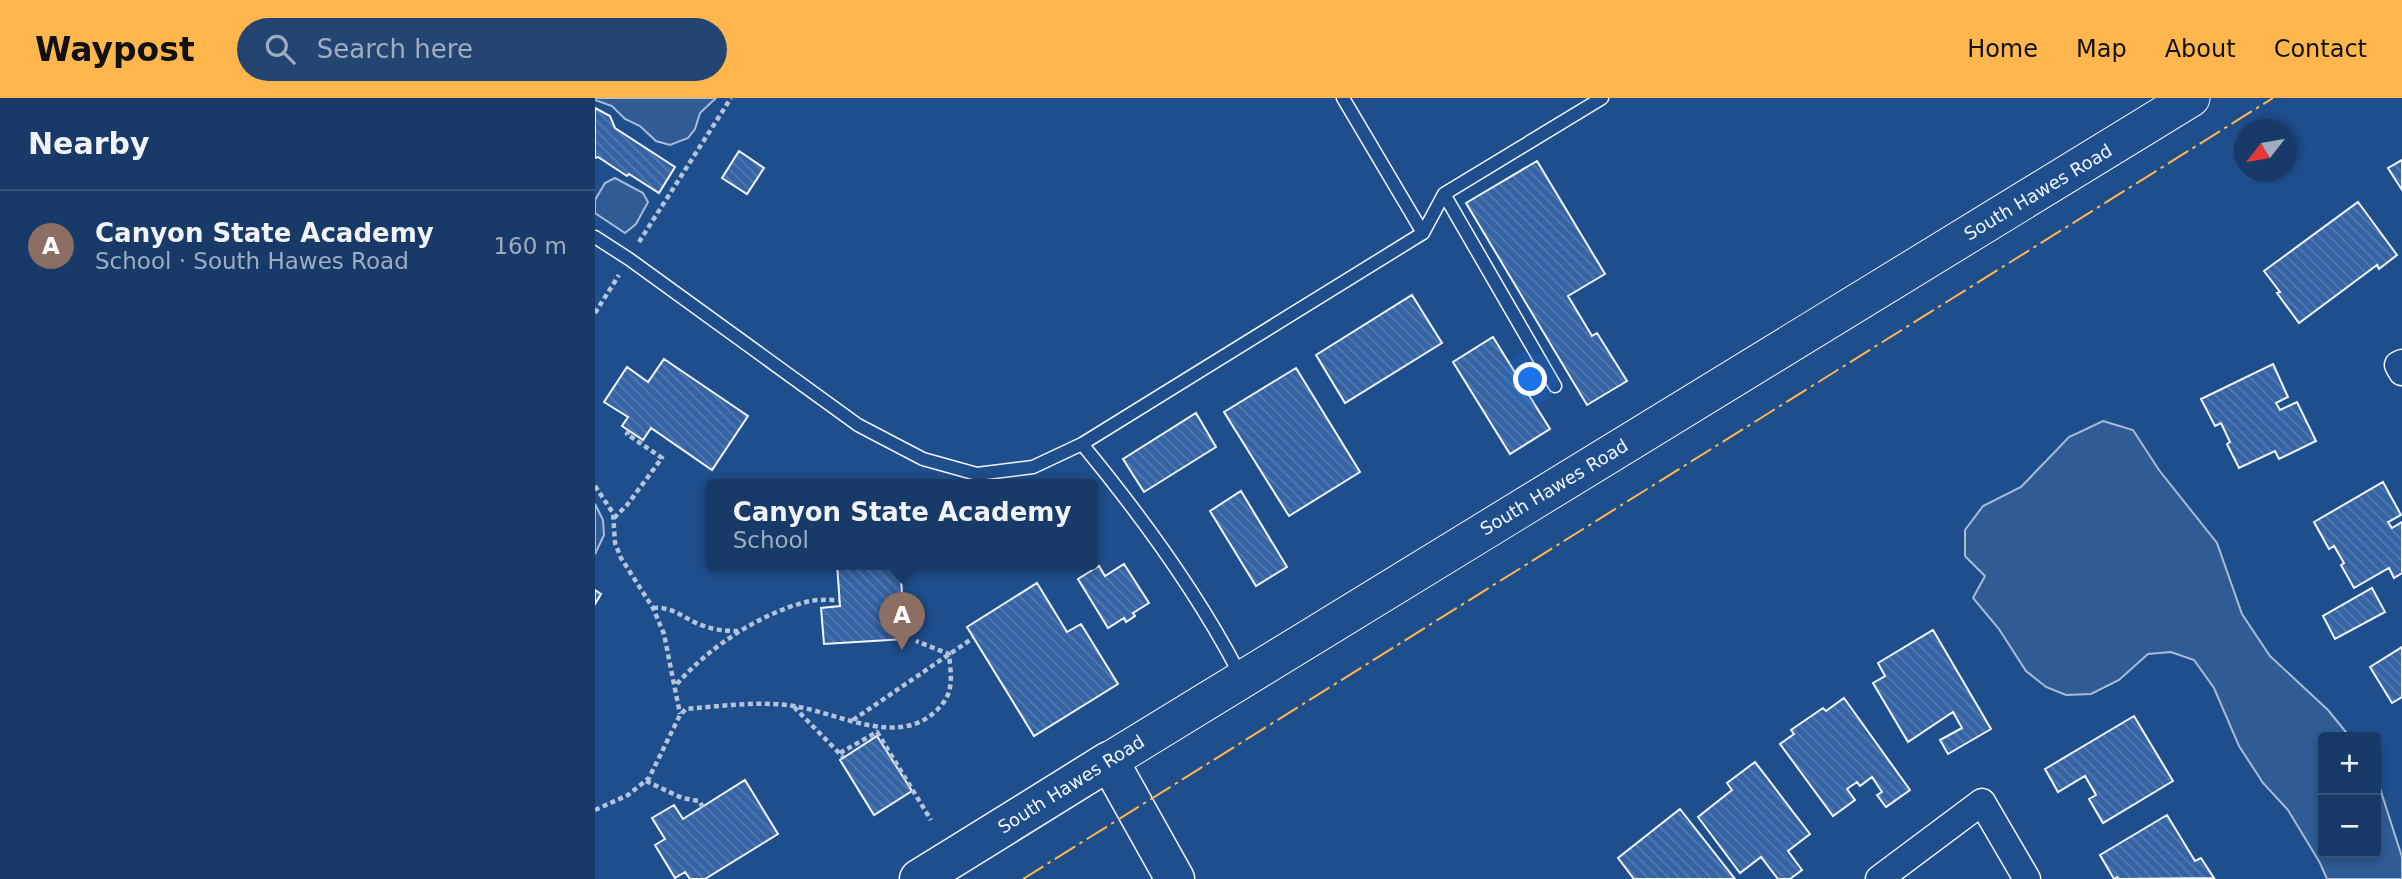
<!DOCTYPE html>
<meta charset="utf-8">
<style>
body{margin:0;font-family:"DejaVu Sans",sans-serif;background:#244571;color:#f1f3f6}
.controls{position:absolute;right:21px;bottom:21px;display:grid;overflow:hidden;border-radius:7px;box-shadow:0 4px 10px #0003}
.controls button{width:63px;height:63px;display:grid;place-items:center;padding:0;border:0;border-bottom:2px solid #36547d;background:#173a69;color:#f1f3f6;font:35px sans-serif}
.compass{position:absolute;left:1639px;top:21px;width:63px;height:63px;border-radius:50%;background:#173a69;box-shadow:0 4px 10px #0003;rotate:239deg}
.you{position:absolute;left:936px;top:282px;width:24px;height:24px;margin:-18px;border:5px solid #fff;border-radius:50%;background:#1a73e8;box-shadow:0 0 0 10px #1a73e833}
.badge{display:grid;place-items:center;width:46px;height:46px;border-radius:50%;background:#ffb74d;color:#fff;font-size:23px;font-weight:700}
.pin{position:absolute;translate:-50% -58px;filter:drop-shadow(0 2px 4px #0008)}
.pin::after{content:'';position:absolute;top:37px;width:24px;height:21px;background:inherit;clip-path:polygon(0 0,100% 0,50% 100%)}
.popup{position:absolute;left:111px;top:381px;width:392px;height:91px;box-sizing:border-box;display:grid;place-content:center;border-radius:7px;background:#173a69;filter:drop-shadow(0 2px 5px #0005);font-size:23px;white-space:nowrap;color:#9eadc0}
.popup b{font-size:26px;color:#f1f3f6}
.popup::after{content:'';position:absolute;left:50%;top:100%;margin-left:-14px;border:14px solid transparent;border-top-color:#173a69}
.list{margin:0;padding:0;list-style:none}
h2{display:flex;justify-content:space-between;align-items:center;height:91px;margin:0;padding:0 28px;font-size:30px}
h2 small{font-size:23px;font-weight:400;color:#9eadc0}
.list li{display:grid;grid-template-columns:46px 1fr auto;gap:21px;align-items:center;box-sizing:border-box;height:112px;padding:0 28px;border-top:2px solid #36547d}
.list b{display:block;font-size:26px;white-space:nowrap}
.list p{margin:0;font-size:23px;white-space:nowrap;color:#9eadc0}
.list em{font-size:23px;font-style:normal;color:#9eadc0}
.icon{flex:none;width:38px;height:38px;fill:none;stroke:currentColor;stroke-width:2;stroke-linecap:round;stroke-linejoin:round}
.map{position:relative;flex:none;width:1807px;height:781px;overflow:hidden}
header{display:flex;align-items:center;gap:42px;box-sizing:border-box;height:98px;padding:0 35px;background:#ffb74d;color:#111}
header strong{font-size:33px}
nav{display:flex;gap:38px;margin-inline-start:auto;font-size:24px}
.search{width:490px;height:63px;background:#244571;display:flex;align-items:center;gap:18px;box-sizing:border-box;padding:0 24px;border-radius:38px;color:#9eadc0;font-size:26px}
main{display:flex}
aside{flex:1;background:#173a69}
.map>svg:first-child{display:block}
</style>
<header>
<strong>Waypost</strong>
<div class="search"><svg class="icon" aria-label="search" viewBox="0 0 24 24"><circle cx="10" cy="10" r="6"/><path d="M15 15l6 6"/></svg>Search here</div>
<nav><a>Home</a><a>Map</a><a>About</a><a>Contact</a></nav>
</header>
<main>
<aside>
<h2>Nearby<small></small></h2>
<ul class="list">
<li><span class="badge" style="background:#8d6e63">A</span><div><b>Canyon State Academy</b><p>School · South Hawes Road</p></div><em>160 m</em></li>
</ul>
</aside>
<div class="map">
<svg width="1807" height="781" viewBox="0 0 1807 781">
<defs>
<pattern id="building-back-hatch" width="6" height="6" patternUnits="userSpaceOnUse" patternTransform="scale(1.75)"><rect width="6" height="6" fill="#3563a3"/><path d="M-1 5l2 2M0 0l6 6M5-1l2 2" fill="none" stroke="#537ab1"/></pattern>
</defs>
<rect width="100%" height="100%" fill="#1f4e8c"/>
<path fill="#305b95" stroke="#a8bbd7" stroke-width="2" d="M0,0H121L105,15L100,31L93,40L75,47L61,43L45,28L30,21L17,8L0,2Z
M20,80L48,95L53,104L41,126L30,135L0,115V102L10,85Z
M1508,323L1538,332L1564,372L1622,445L1647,516L1675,558L1733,612L1755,639H1728V755H1781V678L1807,759V781H1732L1725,765L1693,712L1668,685L1644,648L1619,590L1599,562L1576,554L1553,556L1524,582L1496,596L1471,597L1451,589L1431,573L1404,531L1378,500L1390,478L1370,458V432L1388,408L1426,389L1474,339Z
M0,406L8,422L9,437L0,456Z"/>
<path fill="url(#building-back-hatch)" stroke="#f2f6ff" stroke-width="2" d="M0,10L15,18L20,30L80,69L64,95L34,76L32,78L3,59L0,60Z
M144,53L169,70L152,96L127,80Z
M1807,62V92L1793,70Z
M942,63L1010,176L973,198L997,238L1002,235L1032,283L992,307L871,105Z
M1763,104L1802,157L1784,171L1782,167L1704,225L1682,195L1685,194L1669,173Z
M817,197L847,245L750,305L721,257Z
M898,239L955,331L915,356L858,264Z
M69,261L153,318L117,372L56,330L48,342L27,328L33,319L9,304L32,269L53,284Z
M1678,266L1693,299L1681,305L1685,312L1702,304L1721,343L1684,361L1680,353L1644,370L1632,346L1635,344L1626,325L1620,328L1606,301Z
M701,270L765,374L694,418L629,314Z
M601,315L621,349L549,394L528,361Z
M1788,384L1806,417L1793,424L1797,430L1807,424V475L1799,480L1794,470L1759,490L1746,467L1749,465L1739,448L1734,451L1719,424Z
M646,393L692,469L661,488L615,413Z
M242,466H305L310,541L229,546L226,510L245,508Z
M529,466L554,505L538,515L540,518L531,524L529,520L513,530L483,481L504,468L510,478Z
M442,485L472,534L486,526L523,586L439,638L372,529Z
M1777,490L1790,514L1740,541L1728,518Z
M0,492L6,496L0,506Z
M1338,532L1396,631L1353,656L1345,642L1367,630L1358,614L1313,644L1278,585L1290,578L1283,565Z
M1807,549V599L1797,605L1775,569Z
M1249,600L1315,692L1291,709L1282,697L1287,694L1277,679L1265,688L1262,684L1252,691L1260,702L1238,718L1185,646L1199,636L1196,632L1228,610L1231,613Z
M1539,618L1578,683L1508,725L1494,701L1501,697L1490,678L1463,694L1450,671Z
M282,638L317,693L279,717L245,662Z
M1160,664L1215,736L1193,753L1207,772L1195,781H1183L1166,759L1145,775L1103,719L1137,692L1132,685Z
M150,682L183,736L110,781H95L90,774L80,780L60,747L70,741L57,720L79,707L88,721Z
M1085,711L1140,781H1039L1023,760Z
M1572,717L1600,763L1606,760L1619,780L1524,781L1522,779L1519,781L1505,757Z"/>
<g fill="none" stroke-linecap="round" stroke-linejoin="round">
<defs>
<path id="service" d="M748,0L828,135
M849,96L960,288
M0,139L34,161L263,327L328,361L382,376L438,369L487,346L828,135L849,96L1007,0
M487,346C544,415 599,490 641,569"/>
<path id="minor" d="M1807,265L1803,267L1807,274
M1284,781L1387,704L1432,781"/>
<path id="secondary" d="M514,663L1596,0"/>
<path id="primary" d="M324,781L514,663L580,781"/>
</defs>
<use href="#service" stroke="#f2f6ff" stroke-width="15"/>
<use href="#minor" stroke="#f2f6ff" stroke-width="29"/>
<use href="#secondary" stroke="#f2f6ff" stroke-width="39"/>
<use href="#primary" stroke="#f2f6ff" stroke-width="41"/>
<path stroke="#b3c4dc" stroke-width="4.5" stroke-dasharray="5 3.5" stroke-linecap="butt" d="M44,144L136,0
M0,215L24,177
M0,388L18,415L20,445L26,460L58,510L69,536L85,616
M19,420L32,407L67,360L32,336L34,333
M58,510C79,508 90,522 109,528C120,532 131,533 143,533
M82,586C113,550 164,516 211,504C222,501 233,502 244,502
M199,609L248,659
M258,622L378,540
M245,655L282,634L336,722
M51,683L87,700L104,703L108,709
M0,712L33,697L54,680L85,617L91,611C128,608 168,602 204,609C247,617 305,649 342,612C348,606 354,598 355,589C357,579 355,567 354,556L321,543"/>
<use href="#service" stroke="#1f4e8c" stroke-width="12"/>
<use href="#minor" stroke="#1f4e8c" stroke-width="26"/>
<use href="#secondary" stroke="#1f4e8c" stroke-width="37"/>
<use href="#primary" stroke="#1f4e8c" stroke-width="38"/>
<path stroke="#ffb74d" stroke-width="2" stroke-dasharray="24 5 3.5 5" stroke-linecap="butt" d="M428,781L1678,0"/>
</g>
<g text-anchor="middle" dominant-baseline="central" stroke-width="5" stroke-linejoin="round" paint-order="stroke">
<g font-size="18" fill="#f2f6ff" stroke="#1f4e8c">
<text transform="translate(1443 94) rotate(-31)">South Hawes Road</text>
<text transform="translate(959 389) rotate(-31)">South Hawes Road</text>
<text transform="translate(476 686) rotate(-32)">South Hawes Road</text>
</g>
</g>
</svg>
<div class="controls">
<button>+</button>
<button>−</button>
</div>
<svg class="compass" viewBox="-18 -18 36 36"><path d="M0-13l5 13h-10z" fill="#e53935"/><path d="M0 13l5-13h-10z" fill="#9eadc0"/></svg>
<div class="you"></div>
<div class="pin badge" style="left:307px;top:552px;background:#8d6e63">A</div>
<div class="popup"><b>Canyon State Academy</b>School</div>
</div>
</main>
